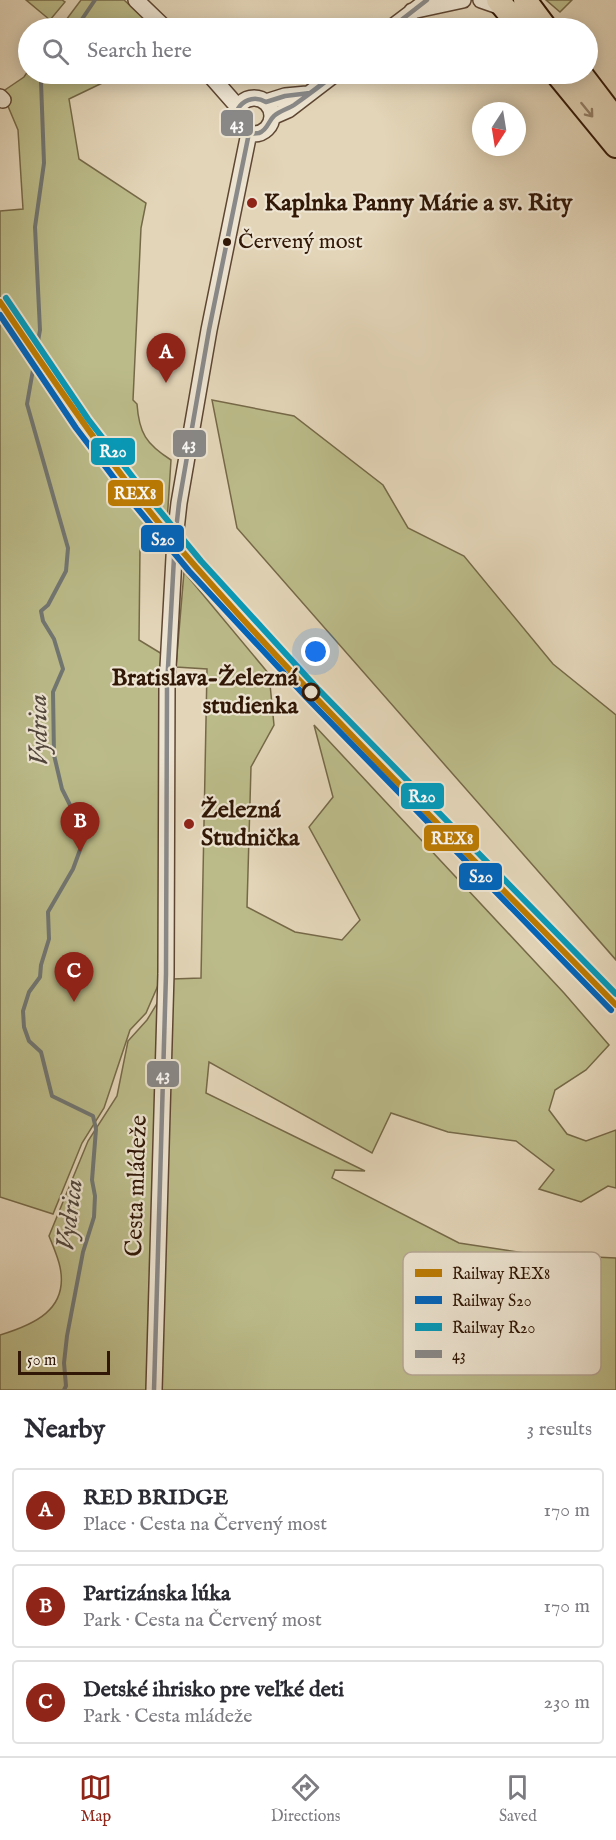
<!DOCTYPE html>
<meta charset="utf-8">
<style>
body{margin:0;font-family:"IM FELL English",serif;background:#f7f7f7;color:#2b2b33}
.compass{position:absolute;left:472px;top:102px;width:54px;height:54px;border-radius:50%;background:#fff;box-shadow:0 3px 15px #0003;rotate:192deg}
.scale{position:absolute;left:18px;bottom:15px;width:92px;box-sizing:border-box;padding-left:6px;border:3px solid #311706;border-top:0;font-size:16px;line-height:21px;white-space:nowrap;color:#311706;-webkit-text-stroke:4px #ede4d1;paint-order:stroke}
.you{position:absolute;left:316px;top:652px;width:21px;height:21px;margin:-15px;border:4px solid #fff;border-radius:50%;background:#1a73e8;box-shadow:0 0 0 9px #1a73e833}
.badge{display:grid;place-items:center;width:39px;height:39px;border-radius:50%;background:#8f2418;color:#fff;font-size:20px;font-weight:700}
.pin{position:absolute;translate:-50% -50px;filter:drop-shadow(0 2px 3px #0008)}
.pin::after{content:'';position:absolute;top:32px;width:21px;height:18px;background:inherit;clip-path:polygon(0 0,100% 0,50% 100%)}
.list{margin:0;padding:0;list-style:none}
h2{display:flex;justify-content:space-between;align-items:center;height:78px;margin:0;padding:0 24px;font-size:26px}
h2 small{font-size:20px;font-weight:400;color:#7c7c81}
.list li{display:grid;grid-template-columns:39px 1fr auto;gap:18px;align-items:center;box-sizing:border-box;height:84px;margin:0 12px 12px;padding:0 12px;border:2px solid #e1e1e2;border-radius:6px}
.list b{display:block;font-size:22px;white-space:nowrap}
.list p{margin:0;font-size:20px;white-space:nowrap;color:#7c7c81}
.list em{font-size:20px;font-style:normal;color:#7c7c81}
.icon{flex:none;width:33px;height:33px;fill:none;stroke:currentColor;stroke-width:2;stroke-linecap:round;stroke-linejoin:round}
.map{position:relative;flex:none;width:616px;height:1390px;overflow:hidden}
.search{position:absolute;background:#fff;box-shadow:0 3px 15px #0003;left:18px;right:18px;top:18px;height:66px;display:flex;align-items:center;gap:15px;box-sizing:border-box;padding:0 21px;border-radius:33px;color:#7c7c81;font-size:22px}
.sheet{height:366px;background:#fff}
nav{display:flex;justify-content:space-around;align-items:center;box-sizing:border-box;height:84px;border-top:2px solid #e1e1e2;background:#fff;font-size:16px;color:#7c7c81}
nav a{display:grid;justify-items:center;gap:3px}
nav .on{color:#8f2418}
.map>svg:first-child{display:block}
</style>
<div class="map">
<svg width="616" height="1390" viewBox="0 0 616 1390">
<rect width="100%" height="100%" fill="#e3d5b8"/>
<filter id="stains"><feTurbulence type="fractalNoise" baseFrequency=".00333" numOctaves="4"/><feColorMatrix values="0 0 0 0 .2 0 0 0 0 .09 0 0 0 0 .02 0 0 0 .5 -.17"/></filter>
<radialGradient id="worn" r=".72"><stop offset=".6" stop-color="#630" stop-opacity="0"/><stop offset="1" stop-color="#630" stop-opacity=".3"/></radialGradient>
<path fill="#bbbb89" stroke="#766948" stroke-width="1.5" d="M26,0H62L65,2L50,20Z
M81,0H124L155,28H60Z
M546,0H572L560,12Z
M28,71V74H121L69,99L79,159L146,203L141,228L133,400L137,404C139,433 146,444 171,460L166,538L140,549L139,640L162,654L159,673L162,722L159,983L146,1013L130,1030L104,1108L82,1143L53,1214L0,1197V211L23,209L18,130L2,92L24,77Z
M212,400L294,416L383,485L408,528L464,556L553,664L616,715V960L237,528Z
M184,572L269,674L274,725L251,767L247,907L295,932L342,940L360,920L309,827L333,797L314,725L564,993L609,1045L586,1070L555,1090L549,1110L567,1134L586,1141L616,1130V1188L608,1186L581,1202L539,1189L554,1170L516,1141L448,1132L391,1113L372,1153L209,1062L206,1093L365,1171L335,1170L332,1178L459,1243L531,1254L616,1258V1390H0V1335C33,1325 69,1310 60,1267C58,1257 53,1246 49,1236L88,1141L117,1096L128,1041L147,1020L172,979L201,978L207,669L176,667Z"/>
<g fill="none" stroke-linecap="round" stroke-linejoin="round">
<path stroke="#717673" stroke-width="4" d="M76,28L95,0
M47,74L41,82L44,163L35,227L40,330L27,404L68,548L66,571L48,605L41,611L43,621L54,639L63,669L53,692L54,755L62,789L83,831L84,839L73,869L48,912L49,939L41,965L40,977L29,992L23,1011L24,1027L29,1041L41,1052L52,1096L93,1116L96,1129L92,1180L95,1196L94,1217L83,1252L67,1336L64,1363L66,1386L64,1390"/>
<defs>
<path id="minor" d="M136,0L165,28
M481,0L504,8
M412,11L463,0
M391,28L420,6
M209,74L238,107
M0,97L3,100
M236 116a18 18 0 1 1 36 0a18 18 0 1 1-36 0Z
M266,102L285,96L307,94
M272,117L288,110L335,74
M154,1390L166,974L167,686L175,539L179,503L209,330L249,133"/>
<path id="primary" d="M498,0L521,28
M525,0L546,28
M557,74L616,146
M581,74L616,120"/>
</defs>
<use href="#minor" stroke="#5e4632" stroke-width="18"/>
<use href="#primary" stroke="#311706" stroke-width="26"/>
<use href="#minor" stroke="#ede4d1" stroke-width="15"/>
<use href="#primary" stroke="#e3d5b8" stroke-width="22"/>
<defs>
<path id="bus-1" d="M391,28L427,0
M335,74C322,85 308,95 294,105C288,109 279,111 274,116C268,121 268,130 259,133C253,134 246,133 242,129C225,115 246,90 266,102L285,96L310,93Z
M335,74C322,85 308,95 294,105C288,109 279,111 274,116C268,121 268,130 259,133C253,134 246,133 242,129C225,115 246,90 266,102L285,96L310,93Z
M154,1390L166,974L167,686L175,539L179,503L209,330L249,133"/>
</defs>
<use href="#bus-1" stroke="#ede4d1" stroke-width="9"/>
<use href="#bus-1" stroke="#898989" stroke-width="4.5"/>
<defs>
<path id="rail-1" d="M0,302C62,393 123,484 196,567C329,718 475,860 616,1005"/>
<path id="rail-2" d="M0,315L76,428L133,503L189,571L307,698L611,1010"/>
<path id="rail-3" d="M6,298L88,419L145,493L201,561L317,688L616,994"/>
</defs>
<use href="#rail-1" stroke="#ede4d1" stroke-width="10"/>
<use href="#rail-2" stroke="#ede4d1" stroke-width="10"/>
<use href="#rail-3" stroke="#ede4d1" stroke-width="10"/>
<use href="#rail-1" stroke="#bc7b02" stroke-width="6"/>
<use href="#rail-2" stroke="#0065bd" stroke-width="6"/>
<use href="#rail-3" stroke="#059aba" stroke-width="6"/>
</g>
<defs><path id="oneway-shaft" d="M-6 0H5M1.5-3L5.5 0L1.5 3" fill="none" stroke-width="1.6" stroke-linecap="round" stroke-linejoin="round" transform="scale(1.5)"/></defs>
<use stroke="#938068" href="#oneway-shaft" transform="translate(587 110) rotate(51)"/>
<g fill="#8f2418" stroke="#ede4d1" stroke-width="2">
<circle cx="252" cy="203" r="6"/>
<circle cx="189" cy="824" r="6"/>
</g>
<circle fill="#311706" stroke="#ede4d1" stroke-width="2" cx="227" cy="242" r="5"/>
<circle fill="#ede4d1" stroke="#311706" stroke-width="3" cx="311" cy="692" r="8"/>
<g text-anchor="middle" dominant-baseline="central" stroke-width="4.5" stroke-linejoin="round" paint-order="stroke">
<g font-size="22" fill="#311706" stroke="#ede4d1" text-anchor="start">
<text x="238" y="242">Červený most</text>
</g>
<g font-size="24" font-weight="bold" fill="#311706" stroke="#ede4d1" text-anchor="start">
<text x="264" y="203">Kaplnka Panny Márie a sv. Rity</text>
<text x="201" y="810">Železná<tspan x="201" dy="28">Studnička</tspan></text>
</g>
<g font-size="24" font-weight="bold" fill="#311706" stroke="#ede4d1" text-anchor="end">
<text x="298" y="678">Bratislava-Železná<tspan x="298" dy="28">studienka</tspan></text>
</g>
<g font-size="24" fill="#311706" stroke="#ede4d1">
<text transform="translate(137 1186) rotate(-88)">Cesta mládeže</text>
</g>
<g font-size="26" font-style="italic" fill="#51463c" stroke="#ede4d1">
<text transform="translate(39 730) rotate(-91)">Vydrica</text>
<text transform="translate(70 1215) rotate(-83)">Vydrica</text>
</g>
</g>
<rect x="403" y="1252" width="198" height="123" rx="9" fill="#ede4d1" stroke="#b5a694" stroke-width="1.5"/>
<rect x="415" y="1269" width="27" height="8" fill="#bc7b02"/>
<rect x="415" y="1296" width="27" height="8" fill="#0065bd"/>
<rect x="415" y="1323" width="27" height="8" fill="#059aba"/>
<rect x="415" y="1350" width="27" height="8" fill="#898989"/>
<g font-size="16" fill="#311706">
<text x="452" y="1279">Railway REX8</text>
<text x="452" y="1306">Railway S20</text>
<text x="452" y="1333">Railway R20</text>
<text x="452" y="1360">43</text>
</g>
<g stroke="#ede4d1" stroke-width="2">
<rect x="220" y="109" width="34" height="28" rx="6" fill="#898989"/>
<rect x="172" y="429" width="35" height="29" rx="6" fill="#898989"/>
<rect x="90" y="437" width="46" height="29" rx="6" fill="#059aba"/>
<rect x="107" y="479" width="57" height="28" rx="6" fill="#bc7b02"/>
<rect x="140" y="524" width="45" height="29" rx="6" fill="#0065bd"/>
<rect x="400" y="782" width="45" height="28" rx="6" fill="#059aba"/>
<rect x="423" y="824" width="57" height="28" rx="6" fill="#bc7b02"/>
<rect x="458" y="862" width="45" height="29" rx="6" fill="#0065bd"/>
<rect x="146" y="1060" width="34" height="28" rx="6" fill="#898989"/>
</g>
<g font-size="16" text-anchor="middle" font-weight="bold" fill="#fff">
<text x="237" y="129">43</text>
<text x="189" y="449">43</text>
<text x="113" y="457">R20</text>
<text x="135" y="499">REX8</text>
<text x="163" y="545">S20</text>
<text x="422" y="802">R20</text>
<text x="452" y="844">REX8</text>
<text x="481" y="882">S20</text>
<text x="163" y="1080">43</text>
</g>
<rect width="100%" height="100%" filter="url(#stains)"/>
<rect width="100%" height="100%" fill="url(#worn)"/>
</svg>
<svg class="compass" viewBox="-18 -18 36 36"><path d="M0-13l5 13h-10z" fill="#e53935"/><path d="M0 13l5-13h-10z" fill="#7c7c81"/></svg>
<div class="scale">50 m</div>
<div class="you"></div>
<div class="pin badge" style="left:166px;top:383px">A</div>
<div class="pin badge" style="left:80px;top:852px">B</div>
<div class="pin badge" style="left:74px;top:1002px">C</div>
<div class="search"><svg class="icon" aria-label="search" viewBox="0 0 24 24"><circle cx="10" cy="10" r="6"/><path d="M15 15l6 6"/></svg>Search here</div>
</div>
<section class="sheet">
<h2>Nearby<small>3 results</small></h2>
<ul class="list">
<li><span class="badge">A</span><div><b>RED BRIDGE</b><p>Place · Cesta na Červený most</p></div><em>170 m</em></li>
<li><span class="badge">B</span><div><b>Partizánska lúka</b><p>Park · Cesta na Červený most</p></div><em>170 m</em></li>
<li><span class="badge">C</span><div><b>Detské ihrisko pre veľké deti</b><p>Park · Cesta mládeže</p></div><em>230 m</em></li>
</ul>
</section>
<nav>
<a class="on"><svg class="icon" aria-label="map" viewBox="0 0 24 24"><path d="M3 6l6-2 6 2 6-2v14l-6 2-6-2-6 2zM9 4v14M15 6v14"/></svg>Map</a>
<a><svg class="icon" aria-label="directions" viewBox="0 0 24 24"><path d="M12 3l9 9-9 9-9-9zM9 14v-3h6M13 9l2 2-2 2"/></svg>Directions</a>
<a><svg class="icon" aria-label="saved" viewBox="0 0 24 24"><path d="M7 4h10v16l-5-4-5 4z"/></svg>Saved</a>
</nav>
